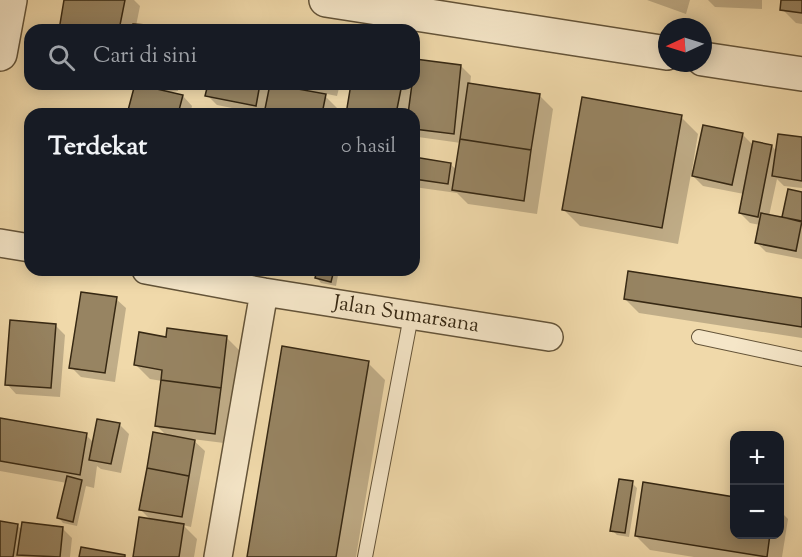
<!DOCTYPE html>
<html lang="id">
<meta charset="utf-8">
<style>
body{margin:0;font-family:"Sorts Mill Goudy",serif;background:#242831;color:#f1f3f6}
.controls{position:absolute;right:18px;bottom:18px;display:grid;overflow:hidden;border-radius:12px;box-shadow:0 3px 15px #0003}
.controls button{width:54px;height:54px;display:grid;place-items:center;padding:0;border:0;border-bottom:2px solid #363941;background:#171b24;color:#f1f3f6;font:30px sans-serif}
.compass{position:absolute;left:658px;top:18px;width:54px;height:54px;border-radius:50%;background:#171b24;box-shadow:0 3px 15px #0003;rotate:266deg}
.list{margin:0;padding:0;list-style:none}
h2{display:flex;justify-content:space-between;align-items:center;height:78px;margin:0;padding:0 24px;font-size:26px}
h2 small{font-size:20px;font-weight:400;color:#9ea1a6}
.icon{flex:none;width:33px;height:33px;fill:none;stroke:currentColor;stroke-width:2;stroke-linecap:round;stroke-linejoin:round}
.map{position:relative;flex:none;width:802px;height:557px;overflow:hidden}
.search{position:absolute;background:#171b24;box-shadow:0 3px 15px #0003;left:24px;top:24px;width:396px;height:66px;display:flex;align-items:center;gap:15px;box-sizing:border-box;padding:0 21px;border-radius:18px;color:#9ea1a6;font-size:22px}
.panel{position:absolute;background:#171b24;box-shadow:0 3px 15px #0003;left:24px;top:108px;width:396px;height:168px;border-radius:18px}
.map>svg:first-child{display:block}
</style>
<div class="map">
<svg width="802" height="557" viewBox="0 0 802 557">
<rect width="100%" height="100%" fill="#f0d9aa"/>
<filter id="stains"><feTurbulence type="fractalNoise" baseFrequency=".00333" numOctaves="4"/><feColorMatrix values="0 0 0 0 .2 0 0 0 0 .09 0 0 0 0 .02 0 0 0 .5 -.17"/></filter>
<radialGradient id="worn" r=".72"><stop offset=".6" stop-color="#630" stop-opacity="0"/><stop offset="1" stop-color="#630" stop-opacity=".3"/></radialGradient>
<path fill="#0003" d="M66,0H134L140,6L136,26L173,30H60Z
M647,0H690L686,14Z
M708,0H762V9L715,7Z
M783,0H802V24L796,23L782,9Z
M416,61L461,66L471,76L470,85L539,95L553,109L537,214L468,204L457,193L414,187V159L450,164L457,170L461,143L418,137L414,134V114H347L353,84H414Z
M136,84H178V91L167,92L183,96L192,106L190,114H128Z
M209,84H271L303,92L304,89L281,84H340L337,96L322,93L339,110L338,114H262L217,105L207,95Z
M681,117L698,134L692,170L695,171L742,134L754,146H772L777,152L802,138V188L784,186L777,179L769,216L787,220L802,193V259L766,252L756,242L760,225L750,223L740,213L744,194L703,186L691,174L678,244L580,226L563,209Z
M298,270H339L336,286L321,283L317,278V274Z
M116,299L126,308L115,382L81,377L71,367Z
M625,299H802V338L639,313Z
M55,325L65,335L60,397L16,394L7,384Z
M226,337L240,351L234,401L230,400L224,443L192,439L205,451L191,527L183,525L197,539L194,557H134L151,520L141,510L168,437L157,426L162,381L150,379L136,365L168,339Z
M368,363L385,380L356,557H249Z
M0,419L86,435L94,443L119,424L129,434L121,473L101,469L97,466L94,488L86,486L77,526L63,523L59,518L67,483L0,471Z
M632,483L637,488L629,537L617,535L612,530Z
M645,484L734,499V534H780V511L788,519L782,557H694L650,550L636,536Z
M0,523L18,526L22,530L63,529L72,538L70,557H0Z"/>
<path fill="#978462" stroke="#362813" stroke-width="1.5" d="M64,0H125L119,30H59Z
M781,0H802V13L780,10Z
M133,24L173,27L172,30H133Z
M415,59L461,65L454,134L414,129V114H408L412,84H414Z
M468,83L540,94L531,150L460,139Z
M135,84L183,95L178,114H127Z
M208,84H260L256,106L205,96Z
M270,84L326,94L322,114H264Z
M351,84H402L396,114H346Z
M582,97L682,115L662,228L562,210Z
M703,125L743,133L732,185L692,176Z
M778,134L802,137V181L772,176Z
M460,139L531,150L524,201L452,190Z
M753,141L772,145L758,217L739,213Z
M414,157L451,163L448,184L414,179Z
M788,189L802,192V222L782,217Z
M761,213L802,221L796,251L755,243Z
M317,270H334L331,282L315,278Z
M628,271L802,298V327L624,299Z
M81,292L117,297L105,373L69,368Z
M10,320L56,324L51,388L5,385Z
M167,328L227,336L221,388L161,380L162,370L134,365L139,332L166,337Z
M282,346L369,361L336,557H247Z
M161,380L221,388L215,434L155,426Z
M0,418L87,433L80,475L0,461Z
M97,419L120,423L111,464L89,460Z
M153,432L195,440L189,476L147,468Z
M147,468L189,476L182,517L139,510Z
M67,476L82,480L73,522L57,518Z
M619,479L633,481L625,533L610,531Z
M643,482L734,497V534H770L767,557L635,536Z
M139,517L184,524L179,557H133Z
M0,521L18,524L13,557H0Z
M22,522L63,527L60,557L17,555Z
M81,547L125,555V557H79Z"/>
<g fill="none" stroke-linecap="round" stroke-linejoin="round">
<defs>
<path id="service" d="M699,337L802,359
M365,557L411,316"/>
<path id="minor" d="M0,243L30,248
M146,270L264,292L549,337
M218,557L264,292"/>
<path id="tertiary" d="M326,0L667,53
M0,54L10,0
M703,59L802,74"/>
</defs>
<use href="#service" stroke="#645439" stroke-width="16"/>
<use href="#minor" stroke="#645439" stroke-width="30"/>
<use href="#tertiary" stroke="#645439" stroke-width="36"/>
<use href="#service" stroke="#f5e6c8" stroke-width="14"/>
<use href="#minor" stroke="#f5e6c8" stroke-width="27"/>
<use href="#tertiary" stroke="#f5e6c8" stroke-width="33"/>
</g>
<g text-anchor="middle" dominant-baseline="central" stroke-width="4.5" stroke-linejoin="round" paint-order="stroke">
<g font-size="21" fill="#362813" stroke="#f5e6c8">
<text transform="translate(406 315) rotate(9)">Jalan Sumarsana</text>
</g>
</g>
<rect width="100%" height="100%" filter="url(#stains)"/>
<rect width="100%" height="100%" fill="url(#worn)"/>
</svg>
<div class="controls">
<button>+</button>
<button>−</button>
</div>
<svg class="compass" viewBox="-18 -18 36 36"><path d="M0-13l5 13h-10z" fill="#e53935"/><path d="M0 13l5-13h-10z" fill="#9ea1a6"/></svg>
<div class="search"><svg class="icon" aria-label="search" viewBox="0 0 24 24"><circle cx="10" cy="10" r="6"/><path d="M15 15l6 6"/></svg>Cari di sini</div>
<section class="panel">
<h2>Terdekat<small>0 hasil</small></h2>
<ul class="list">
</ul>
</section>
</div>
